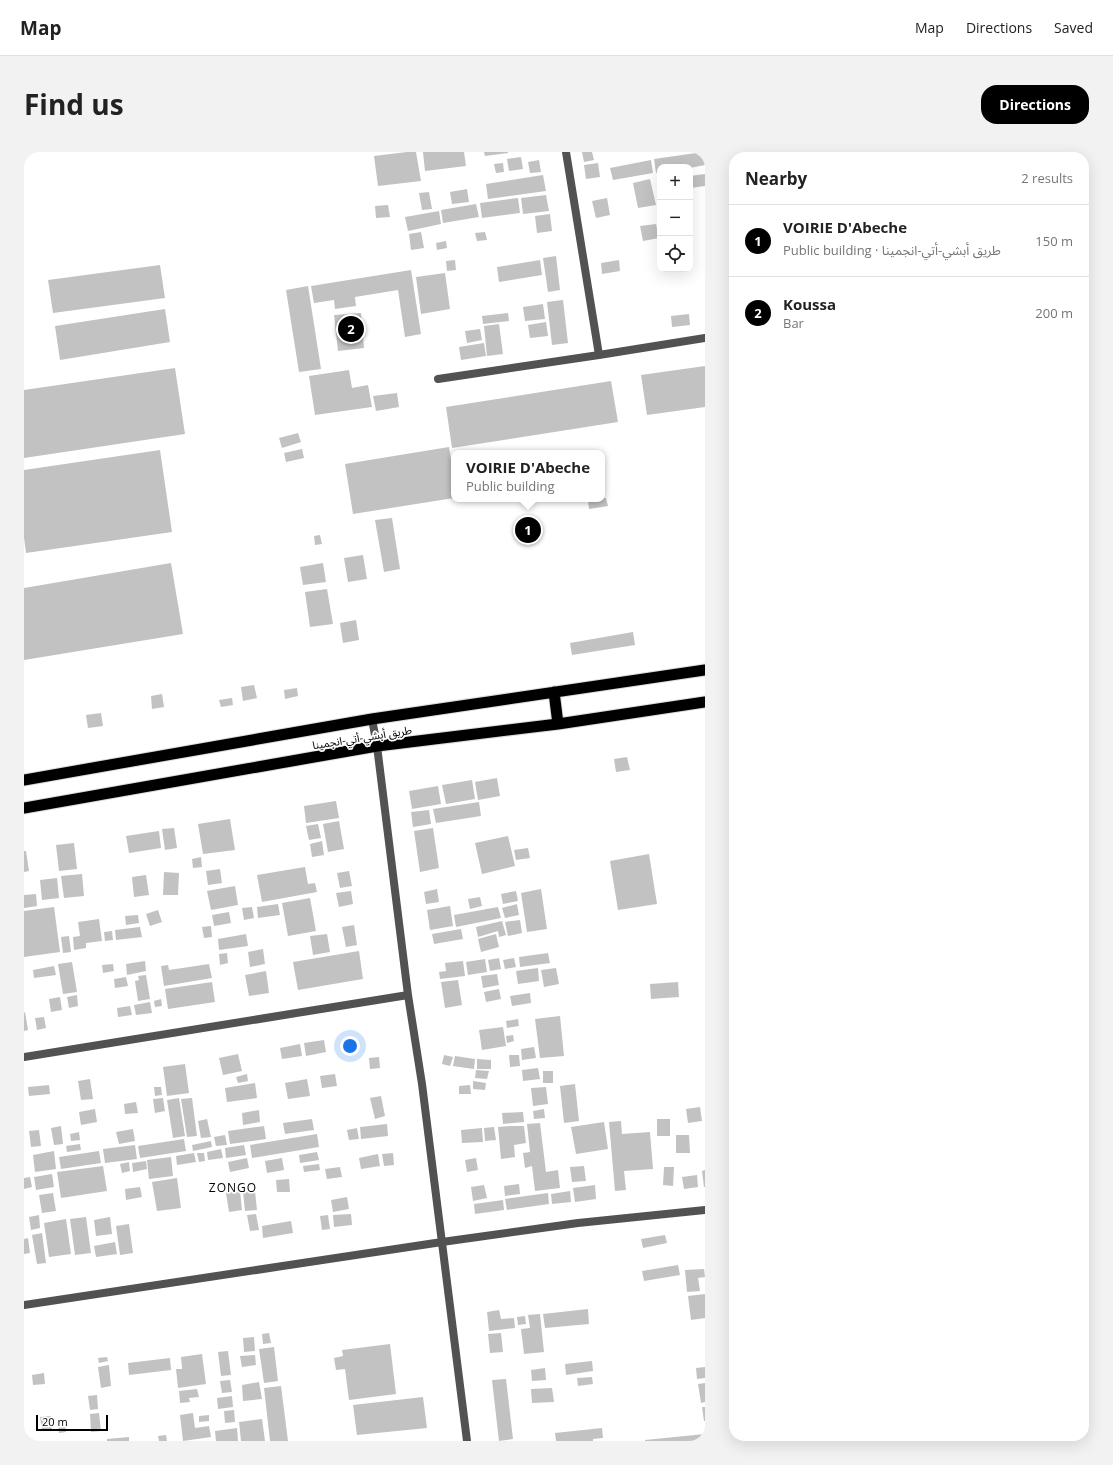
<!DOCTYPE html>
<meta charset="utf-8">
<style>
body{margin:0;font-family:"Open Sans","Noto Sans Arabic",sans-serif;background:#f2f2f2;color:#222}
.controls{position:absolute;right:12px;top:12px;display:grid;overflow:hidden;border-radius:8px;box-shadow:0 4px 16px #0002}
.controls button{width:36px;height:36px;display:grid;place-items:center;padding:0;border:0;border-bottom:1px solid #e0e0e0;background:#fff;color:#222;font:20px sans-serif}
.scale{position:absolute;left:12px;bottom:10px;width:72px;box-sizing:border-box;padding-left:4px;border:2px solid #000;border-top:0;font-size:11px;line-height:14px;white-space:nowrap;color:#000;-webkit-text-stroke:3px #fff;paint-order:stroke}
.you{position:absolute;left:326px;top:894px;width:14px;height:14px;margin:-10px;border:3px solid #fff;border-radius:50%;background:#1a73e8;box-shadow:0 0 0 6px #1a73e833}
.badge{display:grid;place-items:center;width:26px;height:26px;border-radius:50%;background:#000;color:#fff;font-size:13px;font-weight:700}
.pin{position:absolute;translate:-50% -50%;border:2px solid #fff;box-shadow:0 1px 4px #0006}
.popup{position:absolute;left:427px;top:298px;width:154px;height:52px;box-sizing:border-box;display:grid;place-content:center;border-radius:8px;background:#fff;filter:drop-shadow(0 1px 3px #0005);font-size:13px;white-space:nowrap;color:#767676}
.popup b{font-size:15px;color:#222}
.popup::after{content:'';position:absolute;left:50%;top:100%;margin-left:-8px;border:8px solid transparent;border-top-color:#fff}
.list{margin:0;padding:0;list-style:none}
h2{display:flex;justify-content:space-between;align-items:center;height:52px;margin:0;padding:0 16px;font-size:17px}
h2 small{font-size:13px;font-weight:400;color:#767676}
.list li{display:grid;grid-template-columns:26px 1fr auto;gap:12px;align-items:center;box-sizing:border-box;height:72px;padding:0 16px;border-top:1px solid #e0e0e0}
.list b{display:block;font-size:15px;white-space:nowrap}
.list p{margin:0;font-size:13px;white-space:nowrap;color:#767676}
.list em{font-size:13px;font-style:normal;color:#767676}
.icon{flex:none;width:22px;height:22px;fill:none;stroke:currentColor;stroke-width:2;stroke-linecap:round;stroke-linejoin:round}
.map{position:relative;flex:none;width:681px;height:1289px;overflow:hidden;border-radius:16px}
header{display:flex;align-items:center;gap:24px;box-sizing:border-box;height:56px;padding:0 20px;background:#fff;border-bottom:1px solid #e0e0e0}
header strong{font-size:19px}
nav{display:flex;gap:22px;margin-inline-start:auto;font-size:14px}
.intro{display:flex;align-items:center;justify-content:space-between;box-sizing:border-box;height:96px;padding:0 24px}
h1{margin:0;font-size:28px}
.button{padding:10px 18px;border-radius:16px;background:#000;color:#fff;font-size:14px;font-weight:700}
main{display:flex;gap:24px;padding:0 24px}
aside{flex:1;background:#fff;border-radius:16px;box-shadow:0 4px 16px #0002}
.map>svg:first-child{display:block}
</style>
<header>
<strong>Map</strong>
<nav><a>Map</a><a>Directions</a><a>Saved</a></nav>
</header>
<div class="intro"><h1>Find us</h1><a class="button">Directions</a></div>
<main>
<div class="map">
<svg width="681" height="1289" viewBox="0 0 681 1289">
<rect width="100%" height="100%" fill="#fff"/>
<path fill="#c2c2c2" d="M383,0H392L397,29L354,34L350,4Z
M399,0H440L442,14L401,19Z
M460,0H484V1L461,4Z
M558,0H568L570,8L560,10Z
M679,0L681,13L666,16L636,15V20L632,21L630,7Z
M497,5L499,17L485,19L483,7Z
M515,8L517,20L506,21L504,10Z
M627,8L629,21L589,28L586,16Z
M479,11L480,20L472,21L470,12Z
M574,11L576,25L562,27L560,13Z
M681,22V34L666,36V24Z
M519,23L522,39L464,47L462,32Z
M626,27L632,53L614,56L609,31Z
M443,37L445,50L428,52L426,40Z
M405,40L408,57L398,58L395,41Z
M522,43L525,59L499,62L497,46Z
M494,46L496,61L458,66L456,51Z
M583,46L586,63L572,66L568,49Z
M452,52L455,65L419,71L417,58Z
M364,53L366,65L352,66L351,54Z
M415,59L417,72L384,79L381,65Z
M526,62L528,79L513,81L511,64Z
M632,72L635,86L619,89L616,74Z
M397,80L400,96L387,98L385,82Z
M461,80L463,88L453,89L451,81Z
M422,89L423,96L413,98L412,91Z
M532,104L536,138L524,140L519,106Z
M431,108L432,118L423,119L422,109Z
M516,108L518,123L475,130L473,115Z
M595,108L596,119L578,122L577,111Z
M136,113L141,146L29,161L24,128Z
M387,118L397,182L381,185L374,138L331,145L332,154L311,157L310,148L290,151L287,134Z
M421,121L426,157L397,162L392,125Z
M284,134L297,217L275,220L262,138Z
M539,148L544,191L528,193L523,150Z
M519,152L521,167L501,169L499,155Z
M141,157L146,190L36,208L31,174Z
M337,161L340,196L314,199L310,163Z
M484,161L485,169L459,172L458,164Z
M665,162L666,173L648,175L647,164Z
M522,170L524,184L506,186L504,173Z
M475,172L479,202L463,204L460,174Z
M456,177L458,188L443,191L441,179Z
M460,191L462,204L437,208L435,195Z
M681,214V255L623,263L617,223Z
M151,216L161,282L0,306V238Z
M325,218L328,236L344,233L348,255L291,263L285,224Z
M587,229L594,270L428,296L422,255Z
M373,241L375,255L352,259L349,244Z
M274,281L277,290L258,296L255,286Z
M425,295L430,325V346L329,362L321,312Z
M278,297L280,306L262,310L260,301Z
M136,298L148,380L2,401L0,386V318Z
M582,346L584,354L565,357L564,349Z
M368,366L376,417L360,420L351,368Z
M296,383L298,392L291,393L290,384Z
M339,403L343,427L324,430L320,406Z
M147,411L159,482L0,508V436Z
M299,411L302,430L279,433L276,415Z
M303,437L309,472L286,475L281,440Z
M332,468L335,488L319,491L316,471Z
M609,480L611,493L548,503L546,491Z
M230,533L233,546L219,549L217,535Z
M273,536L274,544L261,547L260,538Z
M138,542L140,555L128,557L127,544Z
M208,546L209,553L197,555L195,548Z
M77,561L79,574L64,576L62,563Z
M603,605L606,618L592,620L590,607Z
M473,626L476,644L454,648L451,630Z
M448,628L451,647L422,652L418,633Z
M414,634L417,652L388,657L385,639Z
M312,649L315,666L282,671L280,654Z
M455,650L457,664L412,671L409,657Z
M405,658L407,672L389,675L387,660Z
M206,667L211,698L179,702L174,672Z
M315,669L320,697L304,700L299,672Z
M294,672L297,686L285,688L282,674Z
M150,676L153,696L141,698L138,677Z
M409,676L415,716L396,720L390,679Z
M135,679L137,696L105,701L102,684Z
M484,684L491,714L458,722L451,691Z
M298,689L300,703L288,705L286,692Z
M50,691L53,717L35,719L32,693Z
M504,696L506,706L492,708L490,698Z
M0,699H2L5,719L0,720Z
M625,702L633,752L594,758L586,709Z
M177,705L178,715L169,716L168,707Z
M281,715L284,732L291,731L293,740L238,750L233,723Z
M196,717L198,731L184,733L182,719Z
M325,719L328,734L316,736L313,721Z
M140,720L155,721L154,743H139Z
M58,722L60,744L40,746L37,724Z
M122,723L125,743L110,745L108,725Z
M33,726L35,746L18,748L16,728Z
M211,734L214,753L187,758L183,739Z
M413,737L415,750L402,752L400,740Z
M517,737L523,777L503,780L497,741Z
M327,739L329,752L315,755L312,741Z
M492,739L494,749L479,752L477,742Z
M12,742L13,754L0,756V743Z
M456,745L458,754L446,757L444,747Z
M286,746L292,779L264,784L258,751Z
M254,752L256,763L234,766L233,755Z
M493,752L495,763L481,766L478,756Z
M426,754L429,774L406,778L403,758Z
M30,755L36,800L0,805V759Z
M228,755L230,766L220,768L218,756Z
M474,755L477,766L432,775L430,763Z
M134,758L138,770L126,774L122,762Z
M205,760L207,771L190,774L188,763Z
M114,763L115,771L102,773L101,764Z
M75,767L78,789L62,791V796L50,798L49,785L56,784L54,770Z
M496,768L498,781L484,784L481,770Z
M478,769L482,783L475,785L474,779L454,785L452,775Z
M330,773L333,793L322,795L318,775Z
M187,774L188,785L180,786L178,775Z
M116,775L118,785L92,788L91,778Z
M437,777L439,787L410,792L408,782Z
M88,779L89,788L81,789L80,780Z
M222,782L224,794L195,798L194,787Z
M303,782L306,800L289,803L286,784Z
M472,782L475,795L457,800L454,787Z
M45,784L47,800L39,801L37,785Z
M239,797L241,812L226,815L224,800Z
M335,799L339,827L274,838L269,810Z
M203,801L204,811L196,813L195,802Z
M524,801L526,811L496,815L495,805Z
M475,806L477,817L466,819L464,808Z
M490,806L492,815L481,817L479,808Z
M461,807L463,820L444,823L442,810Z
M121,809L122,819L103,823L102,812Z
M439,809L441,824L416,827L415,820L422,819L421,811Z
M48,810L53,840L39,842L34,812Z
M89,812L90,819L79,821L78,813Z
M185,812L188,826L140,834L137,814L144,813L145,818Z
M30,814L32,823L10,826L9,818Z
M514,816L515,829L494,832L492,819Z
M532,816L535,832L520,835L517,818Z
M242,819L245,841L225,844L221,823Z
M473,822L475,833L459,836L457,824Z
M122,823L126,847L114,849L111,829L115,828L114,824Z
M102,825L104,834L91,836L90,827Z
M434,828L438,853L421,856L417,830Z
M188,830L191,850L144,857L141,837Z
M654,830L655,845L627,847L626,832Z
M475,837L477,847L462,850L460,840Z
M506,841L507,851L488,854L486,844Z
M53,843L54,854L45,856L43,845Z
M36,845L38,858L27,860L25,847Z
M137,847L138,854L131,855L130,849Z
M126,850L128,861L112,863L110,853Z
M106,854L108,863L94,865L93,856Z
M1,860L4,878L0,879V861Z
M536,864L540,904L516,906L511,867Z
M20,865L22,876L13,878L11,866Z
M494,867L495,874L483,876L482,869Z
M479,875L482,894L458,898L455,878Z
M489,883L490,889L483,891L482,884Z
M300,888L302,900L282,904L280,891Z
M276,892L278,904L258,907L256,896Z
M510,895L512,906L498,908L497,897Z
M214,902L218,919L199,923L195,906Z
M420,903L429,905L426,914L418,912Z
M485,903H495L496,914L486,915Z
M431,904L451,907L450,917L429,914Z
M355,905L356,916L346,917L345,906Z
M453,907L467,908V917H453Z
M161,912L165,941L143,944L139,915Z
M514,916L516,927L499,929L498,918Z
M452,918L465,919L463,927L451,926Z
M519,919H529V931H519Z
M223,922L224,929L214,931L212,925Z
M311,922L313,934L298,936L296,924Z
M66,927L69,947L57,948L54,929Z
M283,927L286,944L264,947L261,931Z
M449,929L462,931L461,938L449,937Z
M231,931L233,946L203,950L201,936Z
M551,932L555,969L540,971L536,934Z
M25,933L26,942L5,944L4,935Z
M446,933L447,942H435V934Z
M130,935H137L138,943L131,944Z
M522,935L524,952L509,954L507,936Z
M357,944L361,964L351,967L346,946Z
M139,946L141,959L131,961L129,947Z
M155,946L161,984L149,986L143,948Z
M168,946L173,984L163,985L157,947Z
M112,950L114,961L101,962L100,952Z
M676,955L678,969L664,971L662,957Z
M71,957L73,970L57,973L55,960Z
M520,957L521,966L510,967L509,959Z
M235,958L236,970L219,973L218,961Z
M499,960L500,970L479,972L478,961Z
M183,967L187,985L177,986L174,969Z
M288,967L290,978L261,982L259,971Z
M633,967H646V984H633Z
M597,969L598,982L626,980L629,1017L600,1019L602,1038L591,1039L585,970Z
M580,970L584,997L552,1002L547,975Z
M516,971L522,1020L534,1018L536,1036L511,1039L508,1014L501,1016L499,1001L506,1000L503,972Z
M363,972L364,984L337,987L336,975Z
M37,974L39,992L30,993L27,976Z
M240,974L242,987L206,992L204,979Z
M487,974H500L502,991L490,993L491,1005L477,1007L474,975Z
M470,975L472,988L461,989L460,976Z
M333,976L335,987L325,988L323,978Z
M458,976L459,990L438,991L437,978Z
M109,977L111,989L95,992L92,980Z
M15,978L17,994L7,995L5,979Z
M55,980L56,988L47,989L46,982Z
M293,982L295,995L228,1006L226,993Z
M201,983L203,993L192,994L190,985Z
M652,983H665L666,1001H652Z
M160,987L162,999L116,1006L114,994Z
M187,989L188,995L169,999L168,993Z
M56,992L57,998L43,1000L42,994Z
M111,993L113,1007L81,1011L79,997Z
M220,993L222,1003L202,1006L201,996Z
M197,997L199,1006L184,1008L183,1000Z
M30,999L32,1017L11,1020L9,1003Z
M75,999L77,1011L37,1017L35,1005Z
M293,1000L295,1008L276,1011L275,1003Z
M170,1001L172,1010L153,1013L152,1004Z
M173,1001H180L181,1009L175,1010Z
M369,1001L370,1013L360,1014L358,1002Z
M354,1002L356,1014L337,1017L335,1006Z
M147,1005L149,1024L125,1027L123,1008Z
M223,1006L225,1016L206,1020L204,1010Z
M258,1006L260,1018L243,1021L241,1009Z
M452,1006L454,1018L443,1020L441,1008Z
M122,1009L123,1017L109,1020L108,1011Z
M105,1010L106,1019L98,1021L96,1012Z
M295,1012L296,1018L280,1020L279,1014Z
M79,1014L83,1039L37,1046L33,1020Z
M560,1014L562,1029L548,1030L546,1015Z
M316,1015L318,1025L303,1027L301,1017Z
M640,1015H650L649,1034L639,1033Z
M681,1018V1035H680L678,1019Z
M28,1022L30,1035L12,1038L10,1025Z
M673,1023L674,1035L660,1037L658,1025Z
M6,1025L8,1035L0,1037V1026Z
M153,1026L157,1056L133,1059L128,1030Z
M265,1027L266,1040H253L252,1028Z
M495,1032L496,1042L481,1044L480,1034Z
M460,1033L463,1046L449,1049L447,1035Z
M571,1033L572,1047L551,1050L549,1036Z
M116,1035L118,1045L102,1048L101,1037Z
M216,1039L218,1058L205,1060L202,1041Z
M231,1039L233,1058L221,1059L219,1040Z
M546,1039L547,1050L528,1052L527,1042Z
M29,1041L32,1059L18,1061L15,1043Z
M524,1041L525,1052L483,1058L481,1047Z
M323,1045L325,1057L309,1060L307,1048Z
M479,1048L480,1058L451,1062L450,1052Z
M232,1062L235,1078L226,1079L223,1063Z
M327,1062L328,1073L310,1075L309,1063Z
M15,1063L16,1076L7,1078L5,1065Z
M304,1063L306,1077L298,1078L296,1064Z
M62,1065L67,1101L51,1103L46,1067Z
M86,1065L88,1082L72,1084L70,1068Z
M42,1067L47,1102L25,1105L20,1071Z
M267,1069L269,1081L239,1086L238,1074Z
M105,1072L109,1101L96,1103L92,1074Z
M18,1081L22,1111L13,1112L8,1083Z
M641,1083L643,1091L619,1096L617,1087Z
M4,1086L6,1101L0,1102V1087Z
M91,1090L93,1102L72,1105L70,1094Z
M654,1113L656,1123L620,1129L618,1119Z
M680,1117L681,1125L674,1126L676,1139L663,1140L661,1118Z
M681,1142V1166L667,1168L664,1144Z
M564,1157L565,1172L521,1176L519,1162Z
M475,1158L477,1167L490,1166L491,1176L465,1179L463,1160Z
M516,1162L520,1200L500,1202L497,1177L506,1176L504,1163Z
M501,1164L502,1172L494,1173L493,1165Z
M245,1181L247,1191L239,1192L238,1182Z
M477,1181L479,1200L466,1201L464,1182Z
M230,1185L231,1199L220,1200L219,1186Z
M366,1192L372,1242L325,1248L321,1217L312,1218L310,1206L319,1204L318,1198Z
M250,1195L254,1229L240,1231L235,1197Z
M204,1199L207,1223L197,1224L194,1200Z
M178,1202L182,1232L154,1236L152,1217H158L157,1205Z
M231,1203L232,1213L218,1215L216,1204Z
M83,1205L84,1209L75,1211L74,1206Z
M146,1206L147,1218L105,1223L104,1211Z
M568,1209L569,1219L542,1223L541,1212Z
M85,1213L87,1234L77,1236L74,1215Z
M681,1215V1226L673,1227L672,1216Z
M521,1216L522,1228L508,1229L507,1218Z
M20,1221L21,1232L9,1233L8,1223Z
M568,1225L569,1232L554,1234L553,1226Z
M482,1227L489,1287L475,1289L468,1228Z
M206,1228L208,1240L198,1241L196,1229Z
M235,1230L238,1247L219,1249L218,1233Z
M681,1231V1250L677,1251L674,1232Z
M257,1234L264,1289H246L240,1236Z
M528,1236L530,1250L508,1251L507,1237Z
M173,1237L175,1245L165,1246L166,1250L156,1251L155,1239Z
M73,1243L74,1257L66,1258L64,1244Z
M208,1244L209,1255L194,1257L193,1246Z
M399,1245L403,1276L333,1283L329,1253Z
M678,1255H681V1269H680Z
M210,1258L211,1270L201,1271L200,1259Z
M75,1261L77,1279L67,1280L66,1262Z
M169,1261L171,1276L185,1274L187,1285L159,1289L156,1263Z
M185,1263V1269L175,1270V1264Z
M27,1264L28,1278L18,1279L16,1265Z
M238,1267L241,1289H217L215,1270Z
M41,1268L42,1280L35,1281L34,1269Z
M213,1276L214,1289H192L191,1279Z
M578,1276L579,1286L569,1287V1289H532L531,1281Z
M681,1282V1289H621V1288Z
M142,1283L143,1289H135L134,1284Z
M105,1285V1289H83V1287Z"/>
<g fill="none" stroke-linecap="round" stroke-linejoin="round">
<defs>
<path id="trunk" d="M530,540L534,572
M0,628L348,567L681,518
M0,656L353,594L534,572L681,550"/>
</defs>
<use href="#trunk" stroke="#dbdbdb" stroke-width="13"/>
<path stroke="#525252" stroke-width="8" d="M542,0L575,203L681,186
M414,227L575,203
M348,567L353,594L384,843L398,932L443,1289
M0,905L384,843
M0,1153L418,1090L554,1071L681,1058"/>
<use href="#trunk" stroke="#000" stroke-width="11"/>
</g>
<g text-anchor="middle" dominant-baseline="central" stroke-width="3.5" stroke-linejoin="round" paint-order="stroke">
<g font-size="11" fill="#000" stroke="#fff">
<text transform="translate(338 585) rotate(-9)">طريق أبشي-أتي-انجمينا</text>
</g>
<g font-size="12" letter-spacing="1" fill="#000" stroke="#fff">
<text x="209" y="1035">ZONGO</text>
</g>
</g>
</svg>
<div class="controls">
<button>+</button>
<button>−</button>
<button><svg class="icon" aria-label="locate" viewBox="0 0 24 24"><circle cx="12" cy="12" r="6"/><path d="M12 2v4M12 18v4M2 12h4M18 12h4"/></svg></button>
</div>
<div class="scale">20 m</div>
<div class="you"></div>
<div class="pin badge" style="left:504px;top:378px">1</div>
<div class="popup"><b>VOIRIE D'Abeche</b>Public building</div>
<div class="pin badge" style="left:327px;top:177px">2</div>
</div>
<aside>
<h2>Nearby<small>2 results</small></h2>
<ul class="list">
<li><span class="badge">1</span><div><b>VOIRIE D'Abeche</b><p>Public building · طريق أبشي-أتي-انجمينا</p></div><em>150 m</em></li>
<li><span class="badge">2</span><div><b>Koussa</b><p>Bar</p></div><em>200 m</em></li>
</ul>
</aside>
</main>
